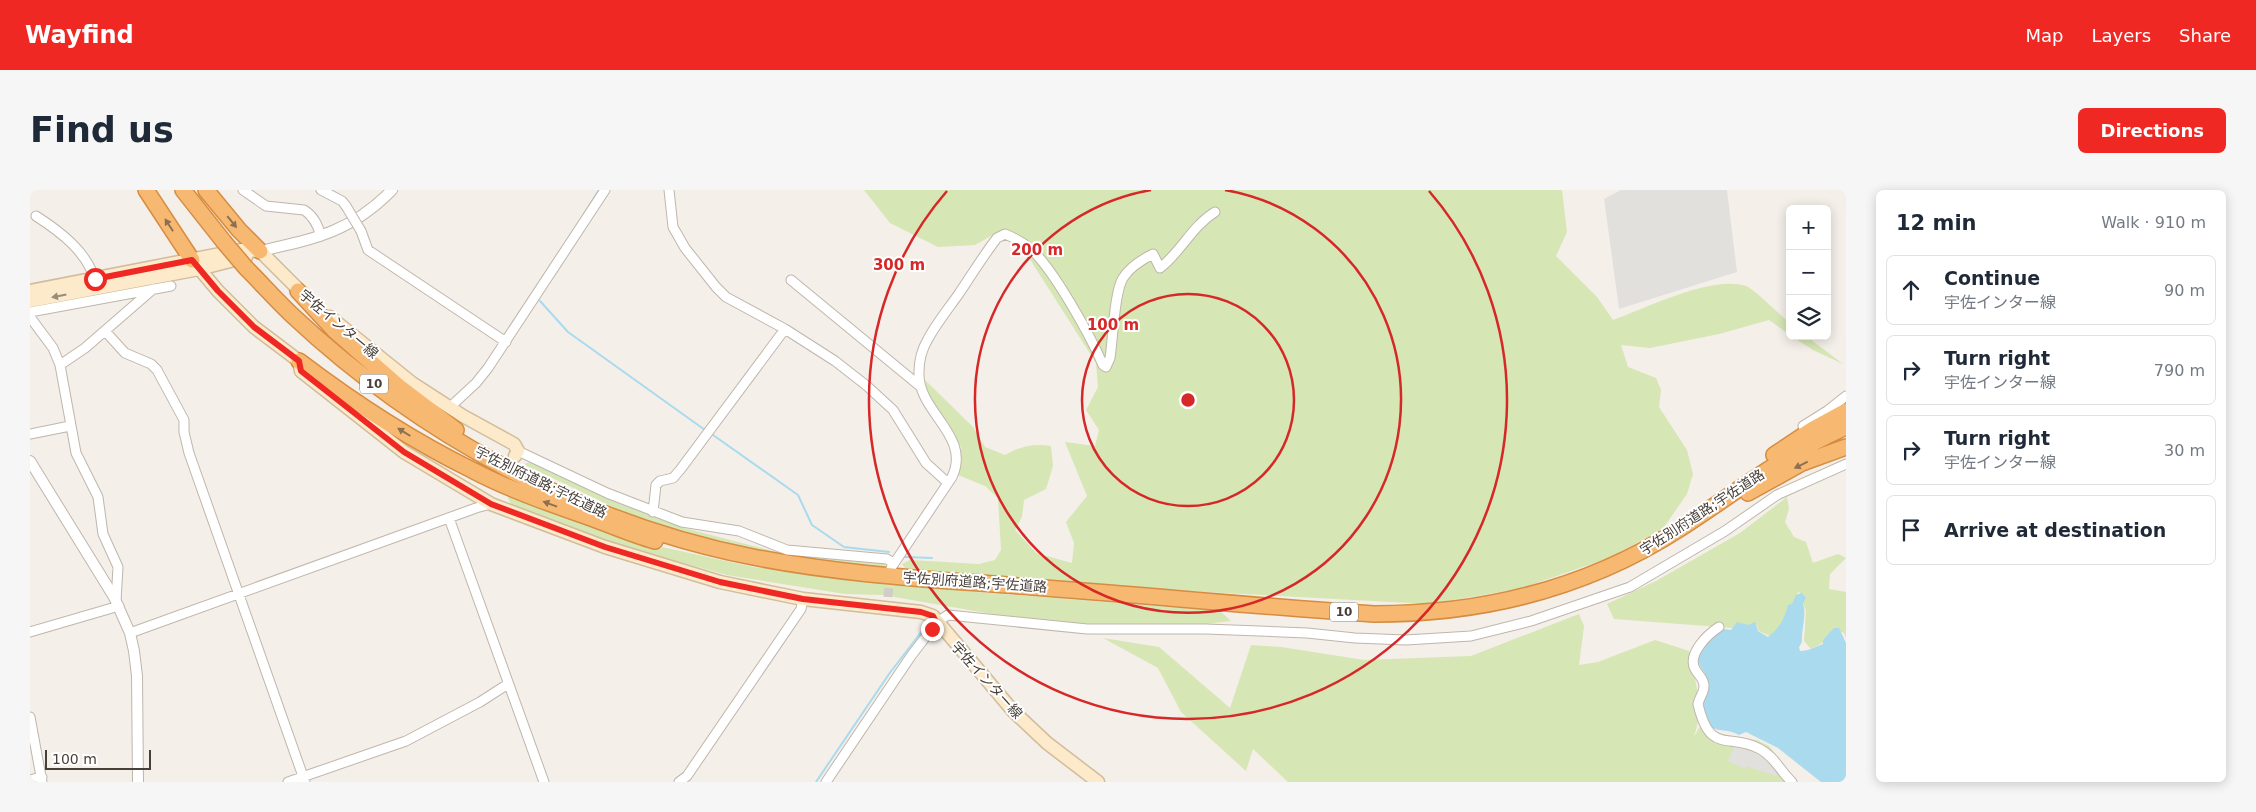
<!DOCTYPE html>
<meta charset="utf-8">
<style>
body{margin:0;font-family:"DejaVu Sans","Noto Sans JP",sans-serif;background:#f6f6f7;color:#1f2937}
.controls{position:absolute;right:15px;top:15px;display:grid;overflow:hidden;border-radius:8px;box-shadow:0 2px 12px #0003}
.controls button{width:45px;height:45px;display:grid;place-items:center;padding:0;border:0;border-bottom:1px solid #e0e1e3;background:#fff;color:#1f2937;font:25px sans-serif}
.scale{position:absolute;left:15px;bottom:12px;width:106px;box-sizing:border-box;padding-left:5px;border:2px solid #473f38;border-top:0;font-size:14px;line-height:18px;white-space:nowrap;color:#473f38;-webkit-text-stroke:4px #fff;paint-order:stroke}
.stop{position:absolute;width:15px;height:15px;margin:-11px;border:4px solid #ef2824;border-radius:50%;background:#fff}
.stop.end{background:#ef2824;border-color:#fff;box-shadow:0 1px 5px #0008}
.list{margin:0;padding:0;list-style:none}
h2{display:flex;justify-content:space-between;align-items:center;height:65px;margin:0;padding:0 20px;font-size:21px}
h2 small{font-size:16px;font-weight:400;color:#747a83}
.list li{display:grid;grid-template-columns:32px 1fr auto;gap:15px;align-items:center;box-sizing:border-box;height:70px;margin:0 10px 10px;padding:0 10px;border:1px solid #e0e1e3;border-radius:8px}
.list b{display:block;font-size:19px;white-space:nowrap}
.list p{margin:0;font-size:16px;white-space:nowrap;color:#747a83}
.list em{font-size:16px;font-style:normal;color:#747a83}
.icon{flex:none;width:28px;height:28px;fill:none;stroke:currentColor;stroke-width:2;stroke-linecap:round;stroke-linejoin:round}
.map{position:relative;flex:none;width:1816px;height:592px;overflow:hidden;border-radius:8px}
header{display:flex;align-items:center;gap:30px;box-sizing:border-box;height:70px;padding:0 25px;background:#ef2824;color:#fff}
header strong{font-size:24px}
nav{display:flex;gap:28px;margin-inline-start:auto;font-size:18px}
.intro{display:flex;align-items:center;justify-content:space-between;box-sizing:border-box;height:120px;padding:0 30px}
h1{margin:0;font-size:35px}
.button{padding:12px 22px;border-radius:8px;background:#ef2824;color:#fff;font-size:18px;font-weight:700}
main{display:flex;gap:30px;padding:0 30px}
aside{flex:1;background:#fff;border-radius:8px;box-shadow:0 2px 12px #0003}
.map>svg:first-child{display:block}
</style>
<header>
<strong>Wayfind</strong>
<nav><a>Map</a><a>Layers</a><a>Share</a></nav>
</header>
<div class="intro"><h1>Find us</h1><a class="button">Directions</a></div>
<main>
<div class="map">
<svg width="1816" height="592" viewBox="0 0 1816 592">
<rect width="100%" height="100%" fill="#f4efe9"/>
<path fill="#d6e6b4" d="M834,0H1532L1537,42L1526,66L1567,107L1583,130C1617,118 1681,85 1716,96C1723,98 1751,126 1760,133V145L1739,130L1689,144L1620,158L1591,155L1598,177L1626,188L1631,200L1629,217L1657,260L1663,284L1657,304L1632,340L1576,369L1489,399L1399,414L1082,397L876,380L872,374L880,370L949,374L965,370L971,360L968,308L955,296L928,285L931,257L897,202L895,190L943,237L955,257L975,265C991,256 1003,253 1021,256L1023,276L1016,299L994,310L992,327L985,340L1006,363L1042,373L1044,353L1036,332L1057,306L1035,252L1065,256L1069,240L1056,220L1068,197L1066,173L1001,71L968,42L945,55L908,57L860,33Z
M1761,146H1776L1813,174L1783,160Z
M502,272L573,305L654,338L750,363L830,368L854,372L856,379L802,374L686,353L600,325L493,274Z
M477,305L551,334L623,355L723,377L946,402L1190,421L1201,431L1105,442L996,430L853,405L815,404L697,385L585,354L481,315Z
M1757,307L1759,319L1755,332L1764,347L1776,352L1783,373L1808,364L1816,368L1800,384L1799,399L1816,402V448L1814,443L1807,441L1799,449L1781,459L1774,451L1776,421L1769,401L1756,427L1742,447L1729,441L1725,433L1716,439L1584,429L1577,414L1626,391L1710,343Z
M1549,424L1554,436L1549,475L1568,472L1625,450L1659,461C1665,488 1675,522 1663,548L1671,535L1698,547L1727,550L1739,556L1768,592H1258L1223,559L1216,581L1151,522L1128,478L1073,448L1129,457L1200,518L1221,455L1251,457L1334,470L1441,466Z"/>
<path fill="#e2e0dd" d="M1591,0H1697L1707,82L1589,119L1574,9Z
M1704,557L1718,560L1738,567L1741,575L1749,582L1746,586L1716,576L1715,579L1698,571Z"/>
<path fill="#a9daed" d="M1772,403L1776,408L1773,413C1777,427 1771,439 1772,452L1769,457L1770,461C1780,461 1784,457 1793,454V450L1804,438H1809L1816,453V592H1791L1748,558L1716,542L1709,545C1698,538 1689,543 1680,536C1665,523 1680,503 1677,488C1675,480 1667,476 1667,467C1667,460 1675,453 1679,447L1684,446L1694,439L1701,440L1707,432L1718,435L1725,432L1728,441L1738,447C1749,438 1755,429 1758,415L1762,414L1766,405Z"/>
<g fill="none" stroke-linecap="round" stroke-linejoin="round">
<path stroke="#a9daed" stroke-width="2" d="M545,38L569,0
M510,111L538,142L675,240
M683,245L768,305L782,335L814,357L859,362
M875,367L902,368
M786,592L859,484L892,441"/>
<path stroke="#d1ccc6" stroke-width="9" stroke-dasharray="9 4.5" stroke-linecap="butt" d="M858,407L860,383"/>
<defs>
<path id="minor" d="M213,0L236,16L274,20C284,26 288,36 291,46
M291,0L312,11L316,16
M639,0L643,37L655,58L686,97L696,107L755,139L805,171L837,196L863,220L896,273L918,293
M6,26C31,42 59,63 66,94
M331,41L338,60L476,152
M761,90L891,197
M0,122L141,96
M0,127L23,158L30,175L46,263L68,307L73,344L88,377L86,411
M75,141L95,163L121,174L127,180L154,230V242L159,263L275,592
M30,175L55,158L123,99
M420,217L446,193L458,178L575,0
M1773,236L1797,221L1816,206
M0,244L40,236
M488,261L577,303L652,332L709,341L757,360L857,369L863,373
M623,322L626,295L630,291L643,288L650,280L755,139
M419,328L514,592
M861,378L922,287C942,245 887,222 889,182C889,171 892,159 898,149C906,134 918,119 928,105C941,86 953,66 967,48L975,44C985,48 994,53 1002,60C1025,82 1060,145 1073,175L1076,177L1080,168C1083,150 1084,102 1093,88C1099,78 1113,69 1123,64L1130,78C1151,62 1162,36 1185,22
M1689,437C1678,444 1657,464 1665,479C1668,485 1674,488 1674,496C1674,503 1669,508 1668,514C1680,566 1699,542 1730,559C1745,567 1750,581 1762,592
M0,442L89,416
M100,443L446,318L461,314
M0,527L12,592
M0,590L12,587
M258,592L376,551L450,512L478,494
M649,592L657,586L771,419L773,409
M796,592L881,466L907,432L918,425L1057,439H1176L1277,443L1325,448L1376,450L1441,446L1501,431L1600,397L1695,341L1747,305L1816,274"/>
<path id="tertiary" d="M230,61C284,49 321,42 362,0
M0,271L84,407L100,443L104,461L107,486L108,592"/>
<path id="secondary" d="M162,70L188,101L224,137L269,171L271,181L374,262L461,314L575,357L690,392L773,409L891,422L903,426L983,521L1017,553L1068,592
M0,101L211,60L230,61L275,106
M0,111L169,79L216,67
M300,127L382,193L433,226L484,254L488,261L485,266"/>
<path id="motorway" d="M116,0L162,70
M153,0L194,52
M176,0L209,40L230,61
M216,78C232,94 247,111 263,126C389,244 553,334 723,367C819,386 917,390 1015,398C1124,406 1234,417 1344,424C1453,424 1558,398 1651,338C1705,303 1756,263 1816,237
M268,101L304,140L368,196L426,240
M269,171C323,212 381,250 442,280C480,300 521,314 561,328C583,336 603,345 625,351
M1744,265L1783,239L1816,221
M1718,303L1772,273L1816,257"/>
</defs>
<use href="#minor" stroke="#bfb6ac" stroke-width="11"/>
<use href="#tertiary" stroke="#bfb6ac" stroke-width="12"/>
<use href="#secondary" stroke="#d1bc9b" stroke-width="15"/>
<use href="#motorway" stroke="#d68c41" stroke-width="18"/>
<use href="#minor" stroke="#fff" stroke-width="9"/>
<use href="#tertiary" stroke="#fff" stroke-width="10"/>
<use href="#secondary" stroke="#fceacb" stroke-width="12"/>
<use href="#motorway" stroke="#f7b971" stroke-width="15"/>
<defs>
<path id="minor-bridge" d="M316,16L331,41"/>
<path id="motorway-bridge" d="M194,52L216,78"/>
</defs>
<use href="#minor-bridge" stroke="#bfb6ac" stroke-width="11" stroke-linecap="butt"/>
<use href="#motorway-bridge" stroke="#d68c41" stroke-width="18" stroke-linecap="butt"/>
<use href="#minor-bridge" stroke="#fff" stroke-width="9"/>
<use href="#motorway-bridge" stroke="#f7b971" stroke-width="15"/>
</g>
<defs><path id="oneway-solid" d="M-6-.8H1V-3.2L6.5 0L1 3.2V.8H-6Z" transform="scale(1.25)"/></defs>
<g fill="#8d704f">
<use href="#oneway-solid" transform="translate(202 32) rotate(51)"/>
<use href="#oneway-solid" transform="translate(139 35) rotate(-123)"/>
<use href="#oneway-solid" transform="translate(374 242) rotate(-148)"/>
<use href="#oneway-solid" transform="translate(1771 275) rotate(154)"/>
<use href="#oneway-solid" transform="translate(520 314) rotate(-160)"/>
</g>
<use fill="#988c7a" href="#oneway-solid" transform="translate(29 106) rotate(169)"/>
<g fill="none" stroke-linecap="round" stroke-linejoin="round">
<path stroke="#ef2824" stroke-width="6" d="M65,89L162,70L188,101L224,137L269,171L271,181L374,262L461,314L575,357L690,392L773,409L891,422L903,426L906,432L902,439"/>
</g>
<g fill="none" stroke="#d62828" stroke-width="2.5">
<circle cx="1158" cy="210" r="106"/>
<path d="M1195 0A213 213 0 1 1 1121 0"/>
<path d="M1399 1A319 319 0 1 1 917 1"/>
</g>
<g text-anchor="middle" dominant-baseline="central" stroke-width="4" stroke-linejoin="round" paint-order="stroke">
<g fill="#fff" stroke="#7e7974" stroke-width="1">
<rect x="330" y="184.5" width="28" height="19" rx="4"/>
<rect x="1300" y="412.5" width="28" height="19" rx="4"/>
</g>
<g font-size="12" font-weight="bold" fill="#473f38">
<text x="344" y="194">10</text>
<text x="1314" y="422">10</text>
</g>
<g font-size="14" fill="#473f38" stroke="#fff">
<text transform="translate(309 134) rotate(40)">宇佐インター線</text>
<text transform="translate(511 292) rotate(26)">宇佐別府道路;宇佐道路</text>
<text transform="translate(1672 322) rotate(-33)">宇佐別府道路;宇佐道路</text>
<text transform="translate(945 392) rotate(4)">宇佐別府道路;宇佐道路</text>
<text transform="translate(957 490) rotate(48)">宇佐インター線</text>
</g>
</g>
<circle cx="1158" cy="210" r="8" fill="#d62828" stroke="#fff" stroke-width="2.5"/>
<g font-size="15" text-anchor="middle" font-weight="bold" fill="#d62828" stroke="#fff" stroke-width="4" stroke-linejoin="round" paint-order="stroke">
<text x="1007" y="65">200 m</text>
<text x="869" y="80">300 m</text>
<text x="1083" y="140">100 m</text>
</g>
</svg>
<div class="controls">
<button>+</button>
<button>−</button>
<button><svg class="icon" aria-label="layers" viewBox="0 0 24 24"><path d="M12 4l9 5-9 5-9-5zM3 14l9 5 9-5"/></svg></button>
</div>
<div class="scale">100 m</div>
<div class="stop" style="left:65px;top:89px"></div>
<div class="stop end" style="left:902px;top:439px"></div>
</div>
<aside>
<h2>12 min<small>Walk · 910 m</small></h2>
<ul class="list">
<li><svg class="icon" aria-label="ahead" viewBox="0 0 24 24"><path d="M12 20V5M6 11l6-6 6 6"/></svg><div><b>Continue</b><p>宇佐インター線</p></div><em>90 m</em></li>
<li><svg class="icon" aria-label="right" viewBox="0 0 24 24"><path d="M7 20v-9h11M14 6l5 5-5 5"/></svg><div><b>Turn right</b><p>宇佐インター線</p></div><em>790 m</em></li>
<li><svg class="icon" aria-label="right" viewBox="0 0 24 24"><path d="M7 20v-9h11M14 6l5 5-5 5"/></svg><div><b>Turn right</b><p>宇佐インター線</p></div><em>30 m</em></li>
<li><svg class="icon" aria-label="arrive" viewBox="0 0 24 24"><path d="M6 21V4h12l-3 4 3 4H6"/></svg><div><b>Arrive at destination</b></div></li>
</ul>
</aside>
</main>
